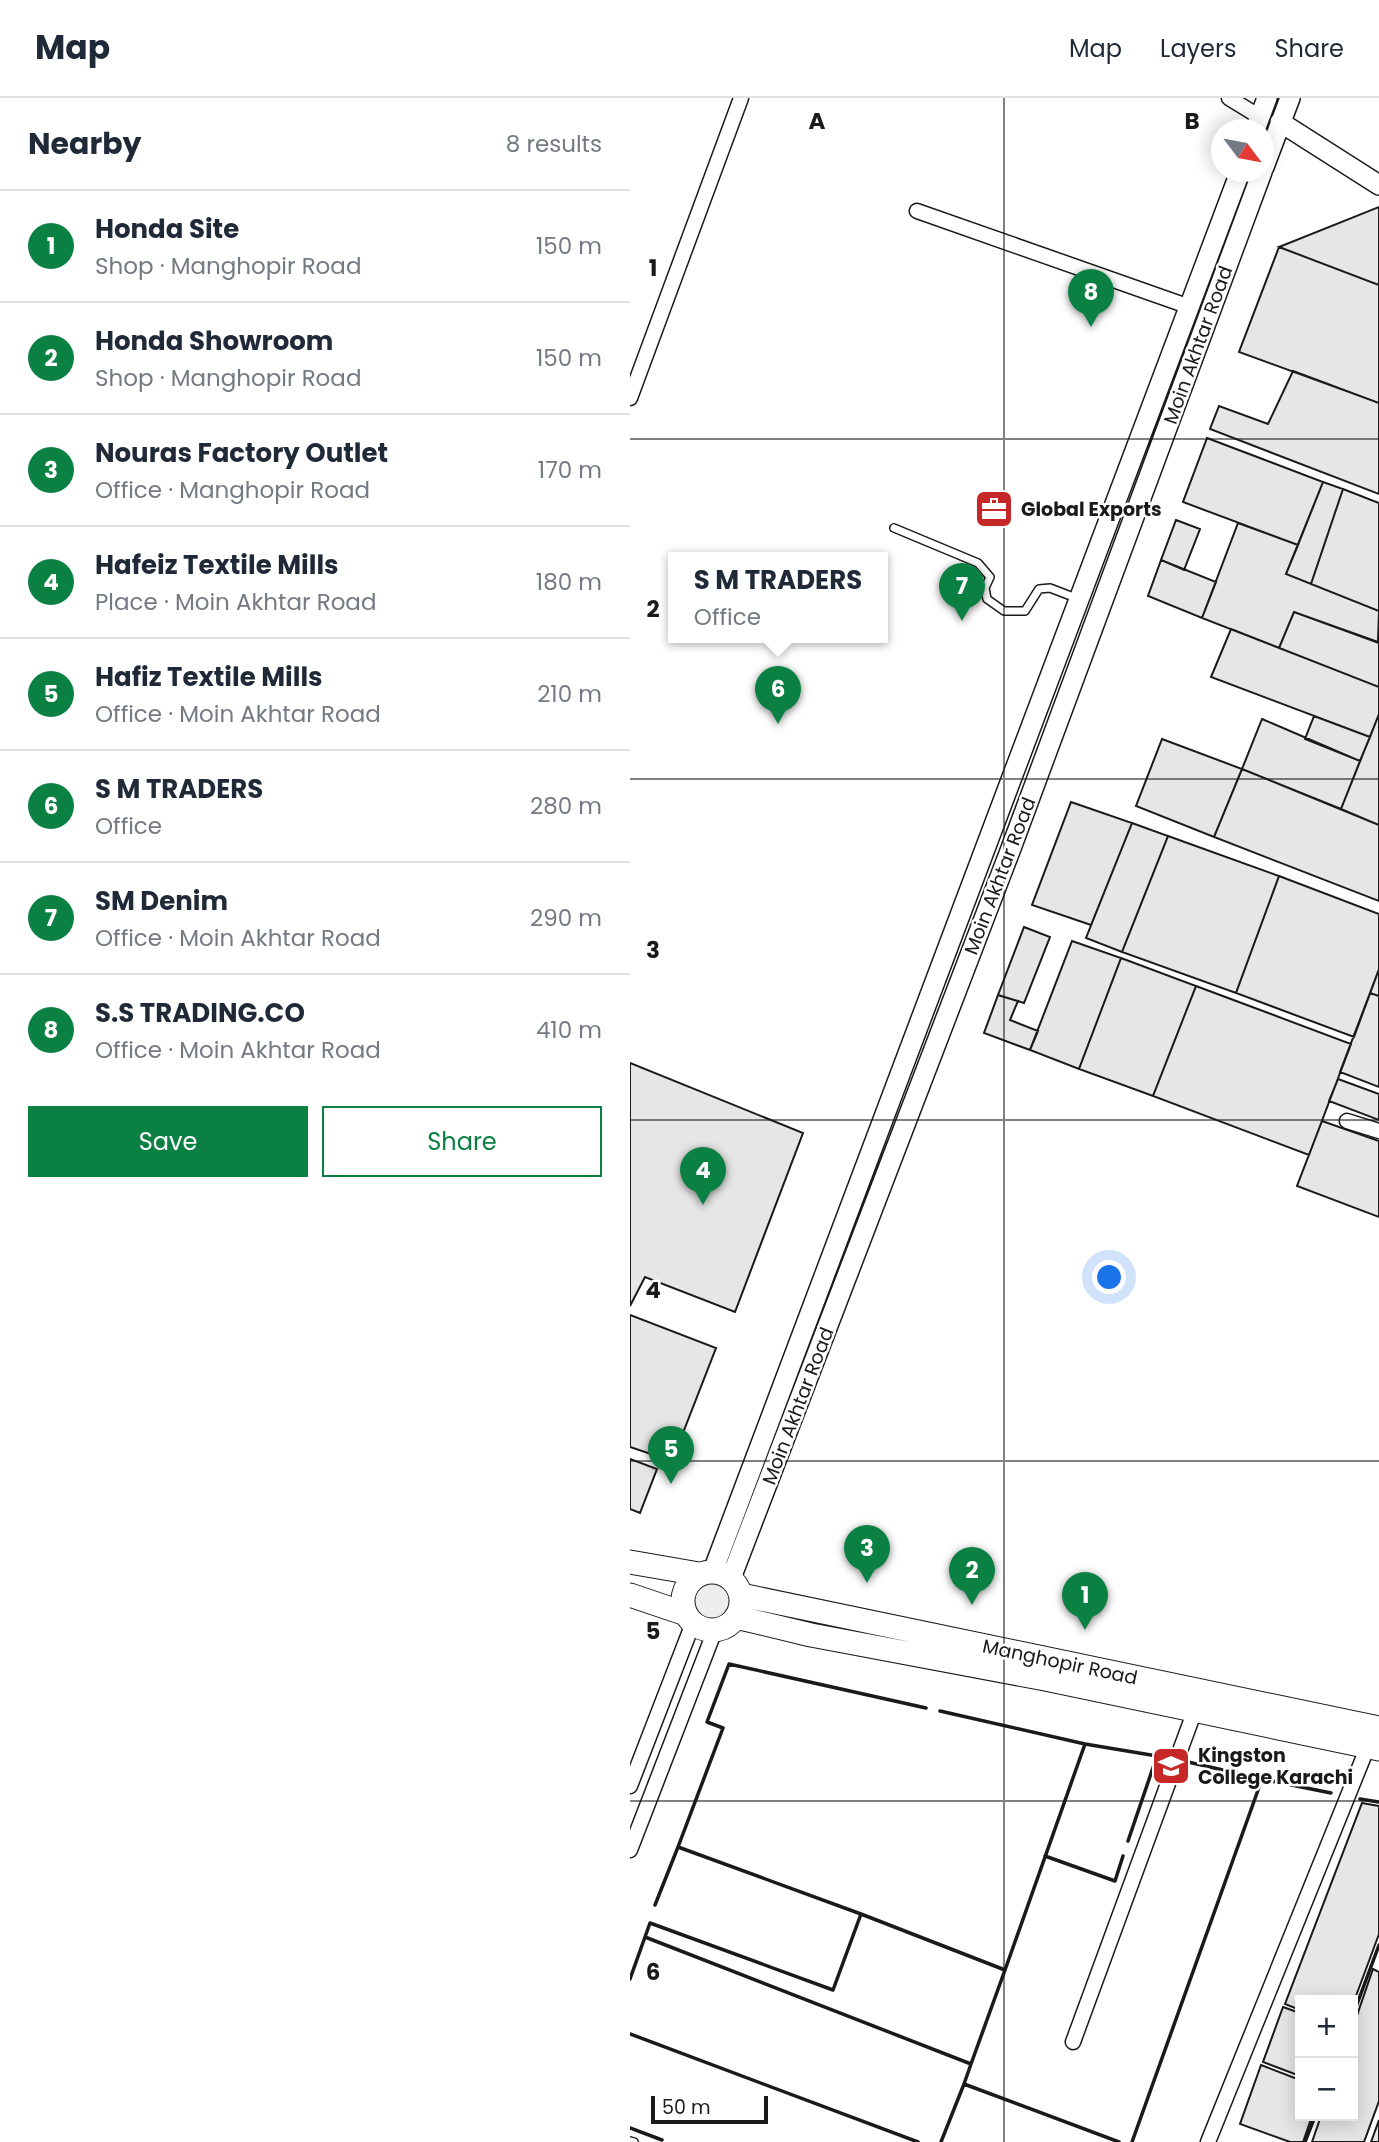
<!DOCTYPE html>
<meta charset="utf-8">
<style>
body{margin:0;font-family:Poppins,sans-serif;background:#f2f2f3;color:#1f2937}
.controls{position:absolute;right:21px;bottom:21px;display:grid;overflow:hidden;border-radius:0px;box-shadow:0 4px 18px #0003}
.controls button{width:63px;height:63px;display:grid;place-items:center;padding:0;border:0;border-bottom:2px solid #e0e1e3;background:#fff;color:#1f2937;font:35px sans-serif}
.compass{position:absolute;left:581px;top:21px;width:63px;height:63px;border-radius:50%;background:#fff;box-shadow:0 4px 18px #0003;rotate:122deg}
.scale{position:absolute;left:21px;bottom:18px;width:117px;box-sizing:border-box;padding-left:7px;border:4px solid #1a1a1a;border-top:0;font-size:19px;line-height:24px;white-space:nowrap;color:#1a1a1a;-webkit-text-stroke:5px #fff;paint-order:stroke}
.you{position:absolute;left:480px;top:1180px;width:24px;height:24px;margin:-18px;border:5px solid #fff;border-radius:50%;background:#1a73e8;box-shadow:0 0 0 10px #1a73e833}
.badge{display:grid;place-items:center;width:46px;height:46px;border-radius:50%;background:#0b8043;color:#fff;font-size:23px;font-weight:700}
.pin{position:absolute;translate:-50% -58px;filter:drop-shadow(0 2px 4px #0008)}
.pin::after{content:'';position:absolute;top:37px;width:24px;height:21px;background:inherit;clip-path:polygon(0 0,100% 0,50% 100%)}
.popup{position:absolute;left:38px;top:454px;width:220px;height:91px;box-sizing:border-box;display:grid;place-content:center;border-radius:0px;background:#fff;filter:drop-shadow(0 2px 5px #0005);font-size:23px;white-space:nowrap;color:#747a83}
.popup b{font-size:26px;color:#1f2937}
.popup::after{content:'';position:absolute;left:50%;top:100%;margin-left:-14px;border:14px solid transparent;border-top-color:#fff}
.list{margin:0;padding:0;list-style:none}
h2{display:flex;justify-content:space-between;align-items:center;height:91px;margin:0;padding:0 28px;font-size:30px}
h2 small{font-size:23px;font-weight:400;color:#747a83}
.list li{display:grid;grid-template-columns:46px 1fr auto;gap:21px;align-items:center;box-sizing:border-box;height:112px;padding:0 28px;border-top:2px solid #e0e1e3}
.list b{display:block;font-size:26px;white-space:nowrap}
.list p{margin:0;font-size:23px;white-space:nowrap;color:#747a83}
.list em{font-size:23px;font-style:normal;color:#747a83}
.actions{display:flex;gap:14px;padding:21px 28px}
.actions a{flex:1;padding:16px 0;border:2px solid #0b8043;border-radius:0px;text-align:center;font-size:24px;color:#0b8043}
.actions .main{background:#0b8043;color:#fff}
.map{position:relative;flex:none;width:749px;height:2044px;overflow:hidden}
header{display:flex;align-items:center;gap:42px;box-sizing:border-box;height:98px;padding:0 35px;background:#fff;border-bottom:2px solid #e0e1e3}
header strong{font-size:33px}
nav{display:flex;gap:38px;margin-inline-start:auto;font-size:24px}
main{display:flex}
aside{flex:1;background:#fff}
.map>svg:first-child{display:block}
</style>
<header>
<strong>Map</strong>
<nav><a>Map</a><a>Layers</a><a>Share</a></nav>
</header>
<main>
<aside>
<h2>Nearby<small>8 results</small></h2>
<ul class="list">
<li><span class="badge">1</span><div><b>Honda Site</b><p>Shop · Manghopir Road</p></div><em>150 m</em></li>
<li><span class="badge">2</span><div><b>Honda Showroom</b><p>Shop · Manghopir Road</p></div><em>150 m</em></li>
<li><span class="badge">3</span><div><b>Nouras Factory Outlet</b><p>Office · Manghopir Road</p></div><em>170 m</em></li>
<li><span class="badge">4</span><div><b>Hafeiz Textile Mills</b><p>Place · Moin Akhtar Road</p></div><em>180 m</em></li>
<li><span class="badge">5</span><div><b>Hafiz Textile Mills</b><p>Office · Moin Akhtar Road</p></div><em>210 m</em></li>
<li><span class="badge">6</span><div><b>S M TRADERS</b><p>Office</p></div><em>280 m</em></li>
<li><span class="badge">7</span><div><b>SM Denim</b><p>Office · Moin Akhtar Road</p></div><em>290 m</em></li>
<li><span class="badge">8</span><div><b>S.S TRADING.CO</b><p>Office · Moin Akhtar Road</p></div><em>410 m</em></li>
</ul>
<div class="actions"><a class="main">Save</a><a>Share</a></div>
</aside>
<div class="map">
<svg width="749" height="2044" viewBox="0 0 749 2044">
<rect width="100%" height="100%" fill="#fff"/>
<path fill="#ededed" stroke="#6a6a6a" stroke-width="2" d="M60 1502a21 21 0 1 1 42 0a21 21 0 1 1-42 0Z"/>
<path fill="#e6e6e6" stroke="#1a1a1a" stroke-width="2" d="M749,109V187L649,149Z
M649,149L749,187V305L609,254Z
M663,273L749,305V396L580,331L589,308L638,326Z
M577,340L693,384L668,447L553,404Z
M693,384L713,391L681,486L656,476Z
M713,391L749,405V513L681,486Z
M546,422L570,431L554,472L531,462Z
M608,425L668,447L656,476L749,513L748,544L664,514L649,550L572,520Z
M531,462L586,484L572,520L518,498Z
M664,514L749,545V589L649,550Z
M601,531L749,589V616L740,639L581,579Z
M749,616V727L711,711Z
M684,618L740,639L730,663L675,641Z
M632,621L730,663L711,711L612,671Z
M532,641L612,671L584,739L506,708Z
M612,671L749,727V803L584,739Z
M441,704L502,725L461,827L402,807Z
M502,725L538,738L492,854L456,840Z
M538,738L649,778L606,895L492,854Z
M649,778L749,816V871L724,939L606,895Z
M394,829L420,839L394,905L368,897Z
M442,843L491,860L449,971L400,952Z
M491,860L566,888L523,998L449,971Z
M749,871V898L740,895Z
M566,888L721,946L679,1057L523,998Z
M740,895L749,898V989L710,974Z
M368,897L388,903L380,922L408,933L400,952L354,935Z
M0,965L173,1035L105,1214L15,1179L0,1208Z
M708,981L749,996V1022L699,1003Z
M692,1023L749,1043V1119L667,1088Z
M0,1217L86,1250L42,1363L0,1349Z
M0,1361L27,1371L10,1415L0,1411Z
M732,1705L749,1708V1836L723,1906V1902H670V1912L655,1906Z
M743,1871L749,1874V2003L734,2044H682L691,2018H723V1929Z
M653,1909L670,1915V1978L633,1964Z
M631,1967L670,1982V2018H682L673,2044H660L610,2026Z
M749,2022V2044H741Z"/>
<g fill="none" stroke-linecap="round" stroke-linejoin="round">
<defs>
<path id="lane" d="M264,430L348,465L360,479L355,490L357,501L374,513H395L409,491L420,490L446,500
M0,2043L4,2044"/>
<path id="street" d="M599,0L630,19
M287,113L560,209
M0,300L111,0
M717,1023L749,1033
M0,1688L63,1525
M0,1752L85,1532
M443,1944L565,1612
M578,2044L738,1648"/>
<path id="secondary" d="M650,24L749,87
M625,32L637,0
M634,69L660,0
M83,1473L610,74
M101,1480L380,753L632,74"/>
<path id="primary" d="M0,1464L69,1476
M53 1503a29 29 0 1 1 58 0a29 29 0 1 1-58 0Z
M0,1497L56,1516
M111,1497L749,1630
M106,1519L181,1537L415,1581L749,1651"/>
</defs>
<use href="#lane" stroke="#1a1a1a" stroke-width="10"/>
<use href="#street" stroke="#1a1a1a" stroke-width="17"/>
<use href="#secondary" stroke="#1a1a1a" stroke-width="22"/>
<use href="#primary" stroke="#1a1a1a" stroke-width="25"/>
<use href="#lane" stroke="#fff" stroke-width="7"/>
<use href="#street" stroke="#fff" stroke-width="14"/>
<use href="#secondary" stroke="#fff" stroke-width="19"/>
<use href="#primary" stroke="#fff" stroke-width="23"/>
<path stroke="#1a1a1a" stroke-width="3.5" d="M310,1613L455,1646
M632,1681L701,1695
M730,1701L749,1704
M48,1749L93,1630L77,1624L99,1566L296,1610
M415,1758L485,1783L493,1758
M25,1807L48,1749L231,1816
M15,1839L20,1825L203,1892L231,1816L375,1872L341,1966
M375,1872L455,1646L527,1658L498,1743
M0,1881L15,1839L341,1966L334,1986
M723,1917L749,1847
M0,1936L288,2044
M0,2030L32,2042
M311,2044L334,1986L489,2044
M502,2044L632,1681L558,1664
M675,2044L685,2018"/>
</g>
<path fill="none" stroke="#1a1a1a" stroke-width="2" stroke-opacity="0.55" d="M374,0V2044M0,341H749M0,681H749M0,1022H749M0,1363H749M0,1703H749"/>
<defs>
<symbol id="office-square" viewBox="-11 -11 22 22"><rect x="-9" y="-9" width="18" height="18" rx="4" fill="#c62828" stroke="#fff"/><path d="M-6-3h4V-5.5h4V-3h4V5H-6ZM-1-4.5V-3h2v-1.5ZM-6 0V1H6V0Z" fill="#fff"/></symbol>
<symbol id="university-square" viewBox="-11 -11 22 22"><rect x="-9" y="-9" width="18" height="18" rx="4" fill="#c62828" stroke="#fff"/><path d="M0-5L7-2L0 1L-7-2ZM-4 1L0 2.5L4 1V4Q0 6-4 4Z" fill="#fff"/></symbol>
</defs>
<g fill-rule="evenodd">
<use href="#office-square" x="342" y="389" width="44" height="44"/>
<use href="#university-square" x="519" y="1646" width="44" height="44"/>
</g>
<g text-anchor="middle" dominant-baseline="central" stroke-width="5" stroke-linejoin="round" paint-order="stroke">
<g font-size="19" fill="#1a1a1a" stroke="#fff">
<text transform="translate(568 247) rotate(-70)">Moin Akhtar Road</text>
<text transform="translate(370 778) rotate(-69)">Moin Akhtar Road</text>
<text transform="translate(168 1308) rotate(-69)">Moin Akhtar Road</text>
<text transform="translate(430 1564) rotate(12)">Manghopir Road</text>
</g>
<g font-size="19" font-weight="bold" fill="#1a1a1a" stroke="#fff" text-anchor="start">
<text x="391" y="411">Global Exports</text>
<text x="568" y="1657">Kingston<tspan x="568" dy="22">College Karachi</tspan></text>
</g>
</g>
<g font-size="23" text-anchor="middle" font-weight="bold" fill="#1a1a1a" stroke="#fff" stroke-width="5" stroke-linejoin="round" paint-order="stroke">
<text x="187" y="31">A</text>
<text x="562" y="31">B</text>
<text x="23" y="178">1</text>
<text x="23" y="519">2</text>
<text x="23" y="860">3</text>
<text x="23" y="1200">4</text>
<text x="23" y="1541">5</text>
<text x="23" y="1882">6</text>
</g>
</svg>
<div class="controls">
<button>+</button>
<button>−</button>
</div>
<svg class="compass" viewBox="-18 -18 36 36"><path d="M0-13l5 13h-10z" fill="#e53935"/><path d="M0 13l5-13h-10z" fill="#747a83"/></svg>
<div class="scale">50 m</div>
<div class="you"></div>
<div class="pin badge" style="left:455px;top:1532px">1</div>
<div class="pin badge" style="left:342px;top:1507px">2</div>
<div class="pin badge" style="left:237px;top:1485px">3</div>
<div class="pin badge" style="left:73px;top:1107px">4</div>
<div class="pin badge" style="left:41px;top:1386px">5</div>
<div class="pin badge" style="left:148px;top:626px">6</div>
<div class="popup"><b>S M TRADERS</b>Office</div>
<div class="pin badge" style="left:332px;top:523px">7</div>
<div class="pin badge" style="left:461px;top:229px">8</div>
</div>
</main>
